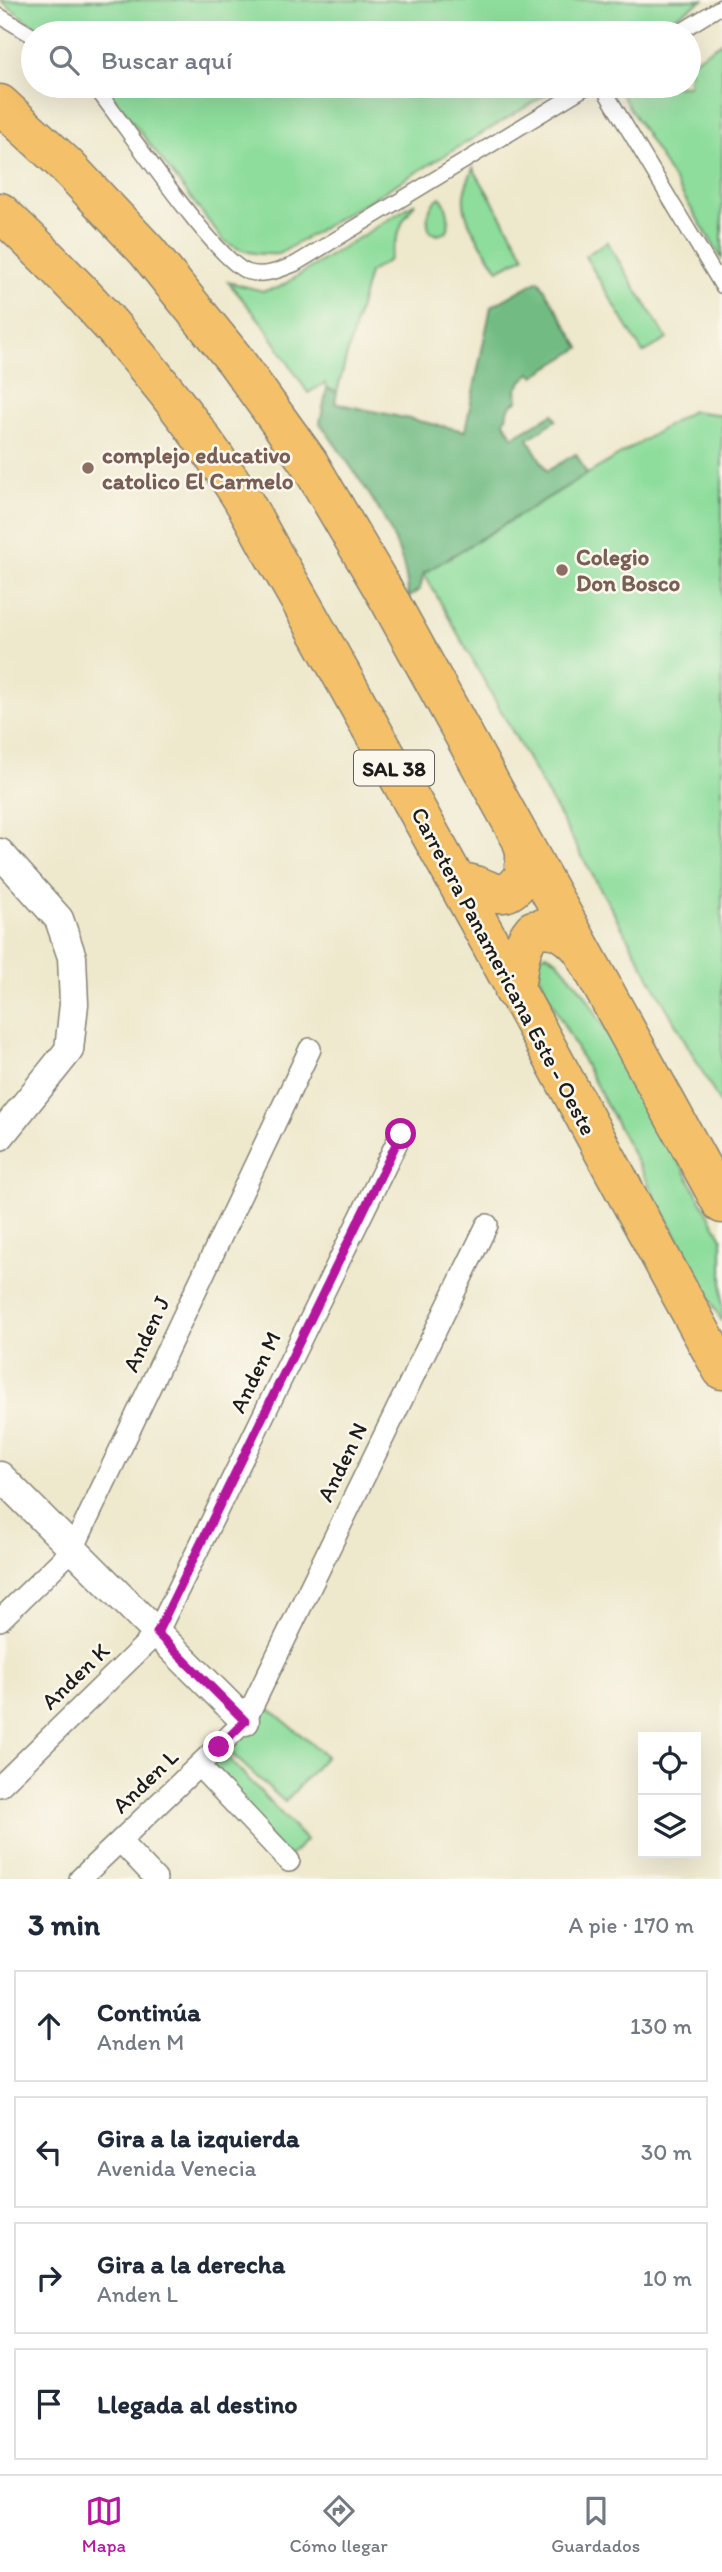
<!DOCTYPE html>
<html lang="es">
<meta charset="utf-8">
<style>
body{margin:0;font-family:Itim,sans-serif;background:#f2f2f3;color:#1f2937}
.controls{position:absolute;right:21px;bottom:21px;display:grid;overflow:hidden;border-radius:0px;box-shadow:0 7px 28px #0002}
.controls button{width:63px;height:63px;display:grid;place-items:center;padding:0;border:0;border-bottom:2px solid #e0e1e3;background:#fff;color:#1f2937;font:35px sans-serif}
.stop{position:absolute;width:21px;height:21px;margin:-16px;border:5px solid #b5179e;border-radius:50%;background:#fff}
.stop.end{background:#b5179e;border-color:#fff;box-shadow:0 2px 7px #0008}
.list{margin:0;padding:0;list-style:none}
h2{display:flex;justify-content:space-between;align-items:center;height:91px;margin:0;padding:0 28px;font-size:30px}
h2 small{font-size:23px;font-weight:400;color:#747a83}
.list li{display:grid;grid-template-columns:46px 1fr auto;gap:21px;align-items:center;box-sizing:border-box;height:112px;margin:0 14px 14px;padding:0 14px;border:2px solid #e0e1e3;border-radius:0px}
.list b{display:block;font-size:26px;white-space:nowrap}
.list p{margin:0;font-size:23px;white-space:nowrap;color:#747a83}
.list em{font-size:23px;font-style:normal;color:#747a83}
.icon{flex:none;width:38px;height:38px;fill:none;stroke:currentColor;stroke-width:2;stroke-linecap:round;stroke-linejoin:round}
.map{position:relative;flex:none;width:722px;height:1879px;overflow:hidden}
.search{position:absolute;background:#fff;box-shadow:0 7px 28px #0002;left:21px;right:21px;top:21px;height:77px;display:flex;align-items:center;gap:18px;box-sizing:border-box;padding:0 24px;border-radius:38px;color:#747a83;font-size:26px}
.sheet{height:595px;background:#fff}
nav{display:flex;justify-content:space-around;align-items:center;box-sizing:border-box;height:98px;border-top:2px solid #e0e1e3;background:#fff;font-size:19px;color:#747a83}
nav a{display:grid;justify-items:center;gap:4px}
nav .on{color:#b5179e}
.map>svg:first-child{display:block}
</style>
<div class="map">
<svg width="722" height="1879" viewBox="0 0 722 1879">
<rect width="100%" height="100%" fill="#fbf7ec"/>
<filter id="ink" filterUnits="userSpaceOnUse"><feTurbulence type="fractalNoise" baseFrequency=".0143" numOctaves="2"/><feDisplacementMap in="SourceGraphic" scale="14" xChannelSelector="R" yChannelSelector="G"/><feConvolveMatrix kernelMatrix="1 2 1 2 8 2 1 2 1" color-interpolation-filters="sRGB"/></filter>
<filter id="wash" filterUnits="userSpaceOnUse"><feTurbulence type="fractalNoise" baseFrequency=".00686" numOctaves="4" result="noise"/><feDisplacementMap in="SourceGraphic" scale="28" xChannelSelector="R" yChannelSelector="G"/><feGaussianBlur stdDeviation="1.57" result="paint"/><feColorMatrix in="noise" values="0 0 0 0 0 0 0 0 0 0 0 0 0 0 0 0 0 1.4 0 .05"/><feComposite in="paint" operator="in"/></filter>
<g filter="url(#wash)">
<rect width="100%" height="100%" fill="#eee8cc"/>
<path fill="#8edd9c" stroke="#557c5c" stroke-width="2" d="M0,0H703L648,33H43Z
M722,42V259L621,94L620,86H689V63Z
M105,86H561L279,254C257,255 242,253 223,240Z
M473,168L525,256L498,270C485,249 461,221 464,195C465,186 470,177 473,168Z
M440,197C447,203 451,222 447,232L438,235L430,232C425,219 428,205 440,197Z
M415,203L403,221L389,260L369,273L337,392L327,388L325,383L308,393L263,324L228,282L263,291L278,288Z
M607,242L667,339L643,353L585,256Z
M692,411L722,415V1107L424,573Z
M547,954L557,960L585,994L722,1238V1322L546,991L539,973L540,955Z
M263,1703L326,1756L285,1802L224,1747Z
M221,1750L306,1840L288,1858L203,1769Z"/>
<path fill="#72bc84" stroke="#476c50" stroke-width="2" d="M539,280L580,348L534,376L531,373L522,381L516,390L518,400L510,406L504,422L513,437L553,414L556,420L528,439L547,471L576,454L587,474L424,573L420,589L408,598C408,536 354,473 320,423L327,388L337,392L335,403L465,431L491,307Z"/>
</g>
<g filter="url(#ink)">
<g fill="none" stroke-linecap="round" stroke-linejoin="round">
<defs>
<path id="service" d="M0,16L33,36
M678,33L722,6
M94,86C121,119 216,262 248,272C265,277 280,270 295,264L588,86
M602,86L722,286"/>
<path id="pedestrian" d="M0,1620L73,1549L310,1049
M199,1766L289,1861
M0,1786L157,1633L401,1134
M120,1841L156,1879
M80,1879L245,1721L487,1225"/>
<path id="minor" d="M0,853L59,919L72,957L74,1004L69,1050L0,1136
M0,1476L245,1721"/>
<path id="trunk" d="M0,104L67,166L147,251L235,360L309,463L391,603L722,1204
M0,212C89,295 170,386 236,489C251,512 263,537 277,561C314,624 349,689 385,753C500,957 609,1164 722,1370
M458,882C489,882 501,912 525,874V851L521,839
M514,991C520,968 517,949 533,930C555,925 568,933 582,950"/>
</defs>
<use href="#service" stroke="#858274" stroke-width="17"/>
<use href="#pedestrian" stroke="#858274" stroke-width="24"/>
<use href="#minor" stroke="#858274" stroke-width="31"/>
<use href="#trunk" stroke="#858274" stroke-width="41"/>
<use href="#service" stroke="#fff" stroke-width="14"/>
<use href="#pedestrian" stroke="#fff" stroke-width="21"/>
<use href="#minor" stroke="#fff" stroke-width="28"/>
<use href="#trunk" stroke="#f4c16b" stroke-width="38"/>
</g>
</g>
<g fill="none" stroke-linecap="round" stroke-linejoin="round" filter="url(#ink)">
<path stroke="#b5179e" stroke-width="9" d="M219,1747L245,1721L157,1633L401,1134"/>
</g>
<g fill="#8d6e63" stroke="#fbf7ec" stroke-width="2.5">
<circle cx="88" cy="468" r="7"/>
<circle cx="562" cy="570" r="7"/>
</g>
<g text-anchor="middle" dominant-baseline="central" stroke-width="5" stroke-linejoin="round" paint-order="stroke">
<rect fill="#fbf7ec" stroke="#5f5e5a" stroke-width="2" x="354" y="750.5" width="80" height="35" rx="5"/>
<g font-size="21" font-weight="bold" fill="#1c1c1c">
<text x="394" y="768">SAL 38</text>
</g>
<g font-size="23" font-weight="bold" fill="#785e54" stroke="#fbf7ec" text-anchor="start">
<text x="102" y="455">complejo educativo<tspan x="102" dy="26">catolico El Carmelo</tspan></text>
<text x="576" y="557">Colegio<tspan x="576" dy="26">Don Bosco</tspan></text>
</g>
<g font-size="23" fill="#1c1c1c" stroke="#fbf7ec">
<text transform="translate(504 971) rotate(62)">Carretera Panamericana Este - Oeste</text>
<text transform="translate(146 1334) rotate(-65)">Anden J</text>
<text transform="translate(255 1372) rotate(-64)">Anden M</text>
<text transform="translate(342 1462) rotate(-64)">Anden N</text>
<text transform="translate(75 1676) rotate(-44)">Anden K</text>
<text transform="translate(145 1781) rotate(-44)">Anden L</text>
</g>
</g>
</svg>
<div class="controls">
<button><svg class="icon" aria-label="locate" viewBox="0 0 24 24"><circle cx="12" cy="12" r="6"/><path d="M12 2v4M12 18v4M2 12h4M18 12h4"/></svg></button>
<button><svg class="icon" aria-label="layers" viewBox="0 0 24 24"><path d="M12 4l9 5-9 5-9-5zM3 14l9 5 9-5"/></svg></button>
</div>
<div class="stop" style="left:401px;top:1134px"></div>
<div class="stop end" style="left:219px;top:1747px"></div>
<div class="search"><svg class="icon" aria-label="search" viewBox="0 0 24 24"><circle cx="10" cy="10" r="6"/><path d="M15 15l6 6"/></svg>Buscar aquí</div>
</div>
<section class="sheet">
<h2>3 min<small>A pie · 170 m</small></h2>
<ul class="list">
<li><svg class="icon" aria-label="ahead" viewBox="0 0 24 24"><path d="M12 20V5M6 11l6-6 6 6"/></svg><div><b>Continúa</b><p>Anden M</p></div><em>130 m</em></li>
<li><svg class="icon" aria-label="left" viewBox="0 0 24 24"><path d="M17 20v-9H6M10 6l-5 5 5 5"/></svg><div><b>Gira a la izquierda</b><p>Avenida Venecia</p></div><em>30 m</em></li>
<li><svg class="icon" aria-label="right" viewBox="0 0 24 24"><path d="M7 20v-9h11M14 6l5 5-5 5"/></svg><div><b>Gira a la derecha</b><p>Anden L</p></div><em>10 m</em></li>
<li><svg class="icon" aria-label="arrive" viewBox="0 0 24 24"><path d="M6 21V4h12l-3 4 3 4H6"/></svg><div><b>Llegada al destino</b></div></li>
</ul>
</section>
<nav>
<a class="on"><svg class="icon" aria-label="map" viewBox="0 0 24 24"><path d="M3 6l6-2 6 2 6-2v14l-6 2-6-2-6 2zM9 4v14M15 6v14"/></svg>Mapa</a>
<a><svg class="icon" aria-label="directions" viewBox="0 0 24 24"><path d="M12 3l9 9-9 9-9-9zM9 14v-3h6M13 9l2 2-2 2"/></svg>Cómo llegar</a>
<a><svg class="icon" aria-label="saved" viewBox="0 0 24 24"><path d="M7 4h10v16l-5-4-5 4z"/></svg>Guardados</a>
</nav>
